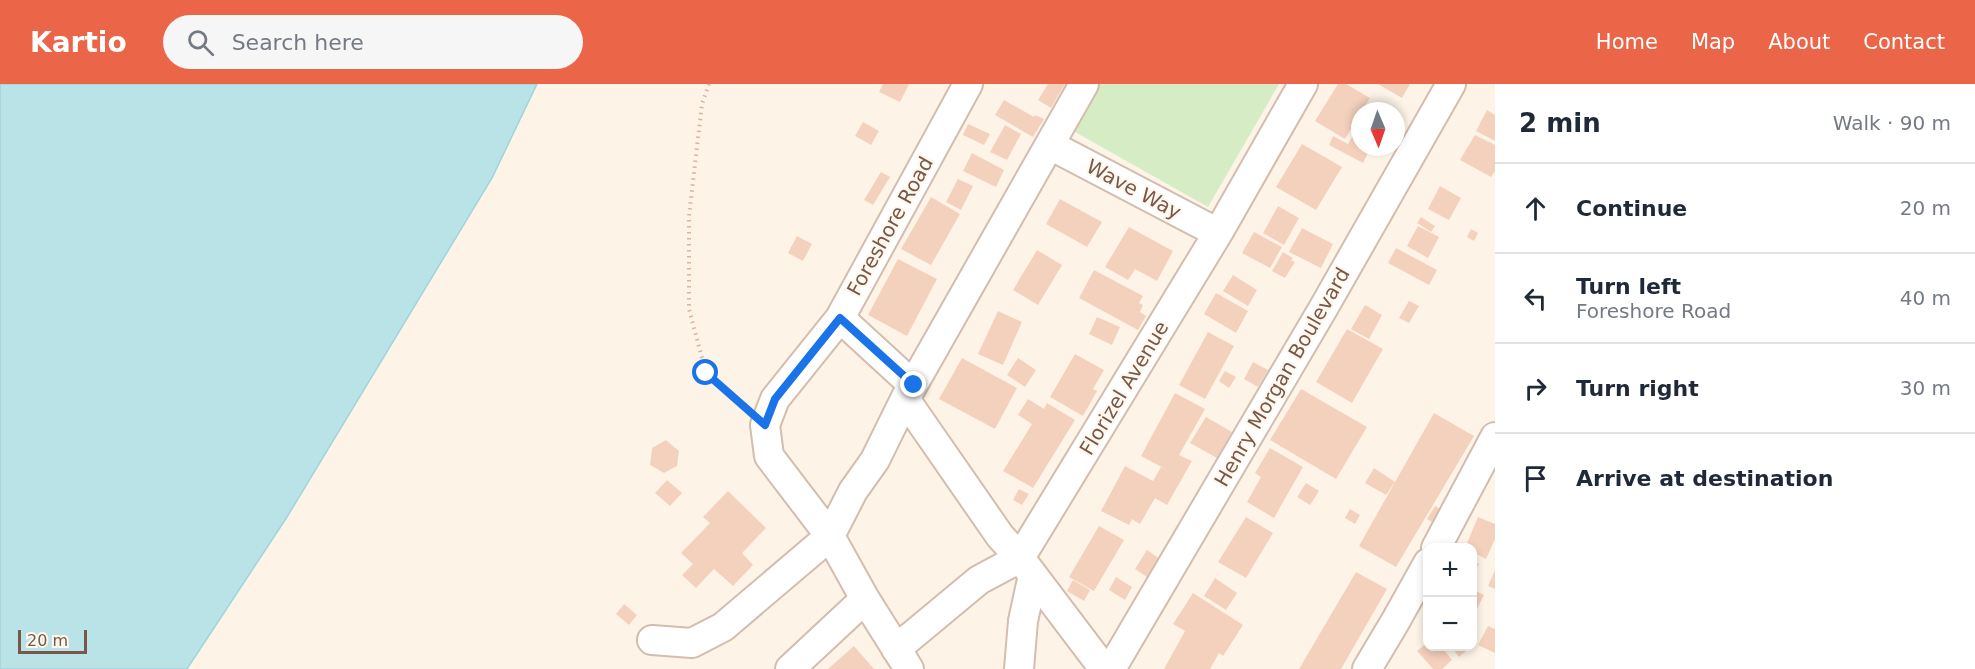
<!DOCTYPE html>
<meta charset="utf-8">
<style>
body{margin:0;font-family:"DejaVu Sans",sans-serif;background:#f6f6f7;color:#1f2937}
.controls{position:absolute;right:18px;bottom:18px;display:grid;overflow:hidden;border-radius:12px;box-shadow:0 3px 9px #0003}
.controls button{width:54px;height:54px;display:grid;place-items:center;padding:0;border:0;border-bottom:2px solid #e0e1e3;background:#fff;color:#1f2937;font:30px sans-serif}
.compass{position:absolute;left:1351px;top:18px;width:54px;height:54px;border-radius:50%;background:#fff;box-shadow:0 3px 9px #0003;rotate:178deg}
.scale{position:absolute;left:18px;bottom:15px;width:69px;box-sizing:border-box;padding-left:6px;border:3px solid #78584a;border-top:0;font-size:16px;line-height:21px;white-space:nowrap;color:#78584a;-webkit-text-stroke:4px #fff8ee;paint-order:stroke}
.stop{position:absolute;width:18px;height:18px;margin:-14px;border:4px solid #1a73e8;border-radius:50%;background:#fff}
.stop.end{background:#1a73e8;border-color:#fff;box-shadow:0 2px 6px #0008}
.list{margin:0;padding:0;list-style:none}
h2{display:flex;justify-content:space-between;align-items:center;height:78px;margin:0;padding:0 24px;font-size:26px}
h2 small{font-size:20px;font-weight:400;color:#747a83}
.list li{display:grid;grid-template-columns:39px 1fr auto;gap:18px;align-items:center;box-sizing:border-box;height:90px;padding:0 24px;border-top:2px solid #e0e1e3}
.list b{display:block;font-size:22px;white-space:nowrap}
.list p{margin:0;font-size:20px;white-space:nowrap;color:#747a83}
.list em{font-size:20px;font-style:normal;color:#747a83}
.icon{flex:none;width:33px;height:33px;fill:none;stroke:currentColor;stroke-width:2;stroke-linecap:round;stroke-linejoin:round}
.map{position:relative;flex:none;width:1495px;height:585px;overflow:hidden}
header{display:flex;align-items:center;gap:36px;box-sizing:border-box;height:84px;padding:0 30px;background:#eb6548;color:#fff}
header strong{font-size:28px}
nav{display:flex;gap:33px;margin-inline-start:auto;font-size:21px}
.search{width:420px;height:54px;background:#f6f6f7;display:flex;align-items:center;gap:15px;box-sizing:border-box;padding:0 21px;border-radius:33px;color:#747a83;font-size:22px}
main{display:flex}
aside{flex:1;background:#fff}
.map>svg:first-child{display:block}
</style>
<header>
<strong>Kartio</strong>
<div class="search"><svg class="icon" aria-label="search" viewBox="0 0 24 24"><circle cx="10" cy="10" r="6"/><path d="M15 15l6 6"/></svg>Search here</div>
<nav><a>Home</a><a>Map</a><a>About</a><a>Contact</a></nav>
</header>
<main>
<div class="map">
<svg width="1495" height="585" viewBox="0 0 1495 585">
<rect width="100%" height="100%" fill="#fdf4e7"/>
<path fill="#d6ecc4" d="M1093,0H1279L1208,123L1068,44Z"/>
<path fill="#bae3e8" stroke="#a0d4da" stroke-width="1.5" d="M0,0H537L492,94L287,433L187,585H0Z"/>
<path fill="#f4d1bd" d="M883,0H909L900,18L879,8Z
M1048,0H1065L1051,24L1038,16Z
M1338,0H1346L1370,14L1362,27H1360V31L1345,55L1315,37Z
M1378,0H1410L1402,14Z
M1004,16L1034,33L1035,31L1044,35L1033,53L995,31Z
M1487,26L1495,31V57L1476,47Z
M863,38L879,47L871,61L855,52Z
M1360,39V63H1371L1363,79L1329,61L1333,52L1348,60Z
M968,40L990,50L984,61L963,51Z
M1005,41L1021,50L1007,76L990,68Z
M1475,51L1495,61V87L1491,93L1460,76Z
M1302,60L1342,83L1316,126L1276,103Z
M972,69L1004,86L996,103L963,87Z
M881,88L890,93L873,121L864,116Z
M958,95L973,102L961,126L946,118Z
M1440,102L1461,114L1449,136L1428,125Z
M931,113L960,130L931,181L901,165Z
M1060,115L1102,138L1087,163L1046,140Z
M1278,122L1299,134L1284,161L1263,149Z
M1421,133L1435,142L1431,148L1417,139Z
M1418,142L1439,153L1428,174L1407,162Z
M1129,143L1173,167L1157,197L1135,185L1128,196L1105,183Z
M1302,144L1333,160L1321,184L1289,168Z
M1471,145L1478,149L1474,157L1467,153Z
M1254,148L1282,163L1270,184L1242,169Z
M797,152L812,160L803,177L788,169Z
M1396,164L1437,186L1429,201L1388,179Z
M1037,166L1062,181L1038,221L1013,206Z
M1283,168L1293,174L1291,176L1295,178L1285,194L1272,187Z
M898,175L937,195L907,252L868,231Z
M1094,186L1143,212L1139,219L1143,221L1140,228L1146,232L1138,246L1079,214Z
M1233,191L1257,206L1248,222L1223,207Z
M1216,209L1248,227L1236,249L1204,230Z
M1409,217L1419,222L1409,239L1399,234Z
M1365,221L1382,231L1369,255L1351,245Z
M998,227L1022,238L1003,281L978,270Z
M1097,233L1120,243L1112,261L1089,250Z
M1347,245L1383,265L1352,319L1316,298Z
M1208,248L1234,262L1205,315L1179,301Z
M1075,270L1104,286L1093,305L1097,307L1083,332L1050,313Z
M962,274L1017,304L995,345L939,315Z
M1018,274L1036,286L1025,303L1007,291Z
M1253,278L1268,286L1258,303L1244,295Z
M1225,287L1236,293L1229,304L1219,297Z
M1301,305L1367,343L1336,395L1270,356Z
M1175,309L1205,325L1179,371L1192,377L1167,421L1155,414L1140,440L1132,435L1129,441L1101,427L1125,382L1153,397L1161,383L1171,388L1141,372Z
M1028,315L1044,325L1047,319L1075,336L1033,404L1003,387L1032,340L1018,331Z
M1434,329L1474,352L1396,483L1359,462Z
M1206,333L1232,348L1217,374L1190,359Z
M666,356L679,367L677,382L664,389L650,381L652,364Z
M1270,364L1303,383L1274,434L1247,418L1261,393L1255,389Z
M1374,384L1395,398L1386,411L1365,399Z
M667,396L682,409L670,422L655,409Z
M1306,399L1319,407L1310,421L1297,413Z
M1019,405L1029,410L1022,421L1013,416Z
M728,407L766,444L742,469L753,481L733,502L714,485L696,504L682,491L693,480L681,469L710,439L703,433Z
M1435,422L1445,428L1437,441L1427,435Z
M1350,425L1360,431L1355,440L1345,434Z
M1246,433L1273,449L1246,494L1218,478Z
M1478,433L1495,440V455L1486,475L1472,468V464H1465Z
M1099,442L1124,456L1094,507L1069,493Z
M1147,466L1160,475L1147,493L1135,485Z
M1472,476L1479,480L1472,490Z
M1495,486V505L1488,502Z
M1356,488L1387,505L1341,585H1299Z
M1116,493L1132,503L1125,516L1109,506Z
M1215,494L1237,509L1226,526L1204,512Z
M1073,496L1090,506L1084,517L1067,507Z
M1472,505L1484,511L1475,529L1472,527Z
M1193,509L1243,541L1223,572L1219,569L1210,585H1164L1185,547L1173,540Z
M624,520L637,531L629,541L616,530Z
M1488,542L1495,545V569L1478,561Z
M1428,558V562H1441L1452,576L1442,585H1433L1417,567Z
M854,562L874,585H828Z
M1451,562H1472L1459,573Z"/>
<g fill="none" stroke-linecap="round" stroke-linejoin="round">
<defs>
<path id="minor" d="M1050,61L1218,149
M840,234L913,301
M905,315L1000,452L1020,474L1104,585
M1436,464L1495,353
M652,556L692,559L723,543L830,452L853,407L875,376L905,315L1084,0
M896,565L979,496L1020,474L1218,149L1303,0
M790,585L865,515
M909,585L865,515L830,452L769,372L765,341L775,315L840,234L968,0
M1019,585L1023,537L1033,491
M1111,585L1324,223L1451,0
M1367,585L1395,538L1428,479"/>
</defs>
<use href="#minor" stroke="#d2bdae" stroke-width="32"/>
<path stroke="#d9b4a0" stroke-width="4" stroke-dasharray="1.5 4.5" stroke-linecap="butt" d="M709,0L702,20L689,132V225L706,289L744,323"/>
<use href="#minor" stroke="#fff" stroke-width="28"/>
</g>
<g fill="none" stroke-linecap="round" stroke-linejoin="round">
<path stroke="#1a73e8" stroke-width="8" d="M706,289L765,341L775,315L840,234L914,301"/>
</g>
<g text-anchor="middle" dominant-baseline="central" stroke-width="4.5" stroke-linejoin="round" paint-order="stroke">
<g font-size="20" fill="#78584a" stroke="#fff8ee">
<text transform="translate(1134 105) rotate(28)">Wave Way</text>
<text transform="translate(890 142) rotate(-61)">Foreshore Road</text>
<text transform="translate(1282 293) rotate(-60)">Henry Morgan Boulevard</text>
<text transform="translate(1124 304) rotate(-59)">Florizel Avenue</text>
</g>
</g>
</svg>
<div class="controls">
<button>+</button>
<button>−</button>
</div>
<svg class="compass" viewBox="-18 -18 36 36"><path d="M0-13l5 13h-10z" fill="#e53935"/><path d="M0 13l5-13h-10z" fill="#747a83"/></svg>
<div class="scale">20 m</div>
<div class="stop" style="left:706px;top:289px"></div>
<div class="stop end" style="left:914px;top:301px"></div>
</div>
<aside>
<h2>2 min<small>Walk · 90 m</small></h2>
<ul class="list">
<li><svg class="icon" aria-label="ahead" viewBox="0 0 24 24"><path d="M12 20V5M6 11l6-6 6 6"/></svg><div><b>Continue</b></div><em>20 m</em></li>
<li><svg class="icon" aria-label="left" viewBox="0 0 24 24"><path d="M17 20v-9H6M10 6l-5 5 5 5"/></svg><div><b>Turn left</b><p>Foreshore Road</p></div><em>40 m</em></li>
<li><svg class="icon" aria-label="right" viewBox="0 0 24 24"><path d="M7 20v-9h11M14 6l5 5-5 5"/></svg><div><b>Turn right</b></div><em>30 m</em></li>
<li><svg class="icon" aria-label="arrive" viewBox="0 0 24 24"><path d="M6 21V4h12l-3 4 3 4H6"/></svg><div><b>Arrive at destination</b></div></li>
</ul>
</aside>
</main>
